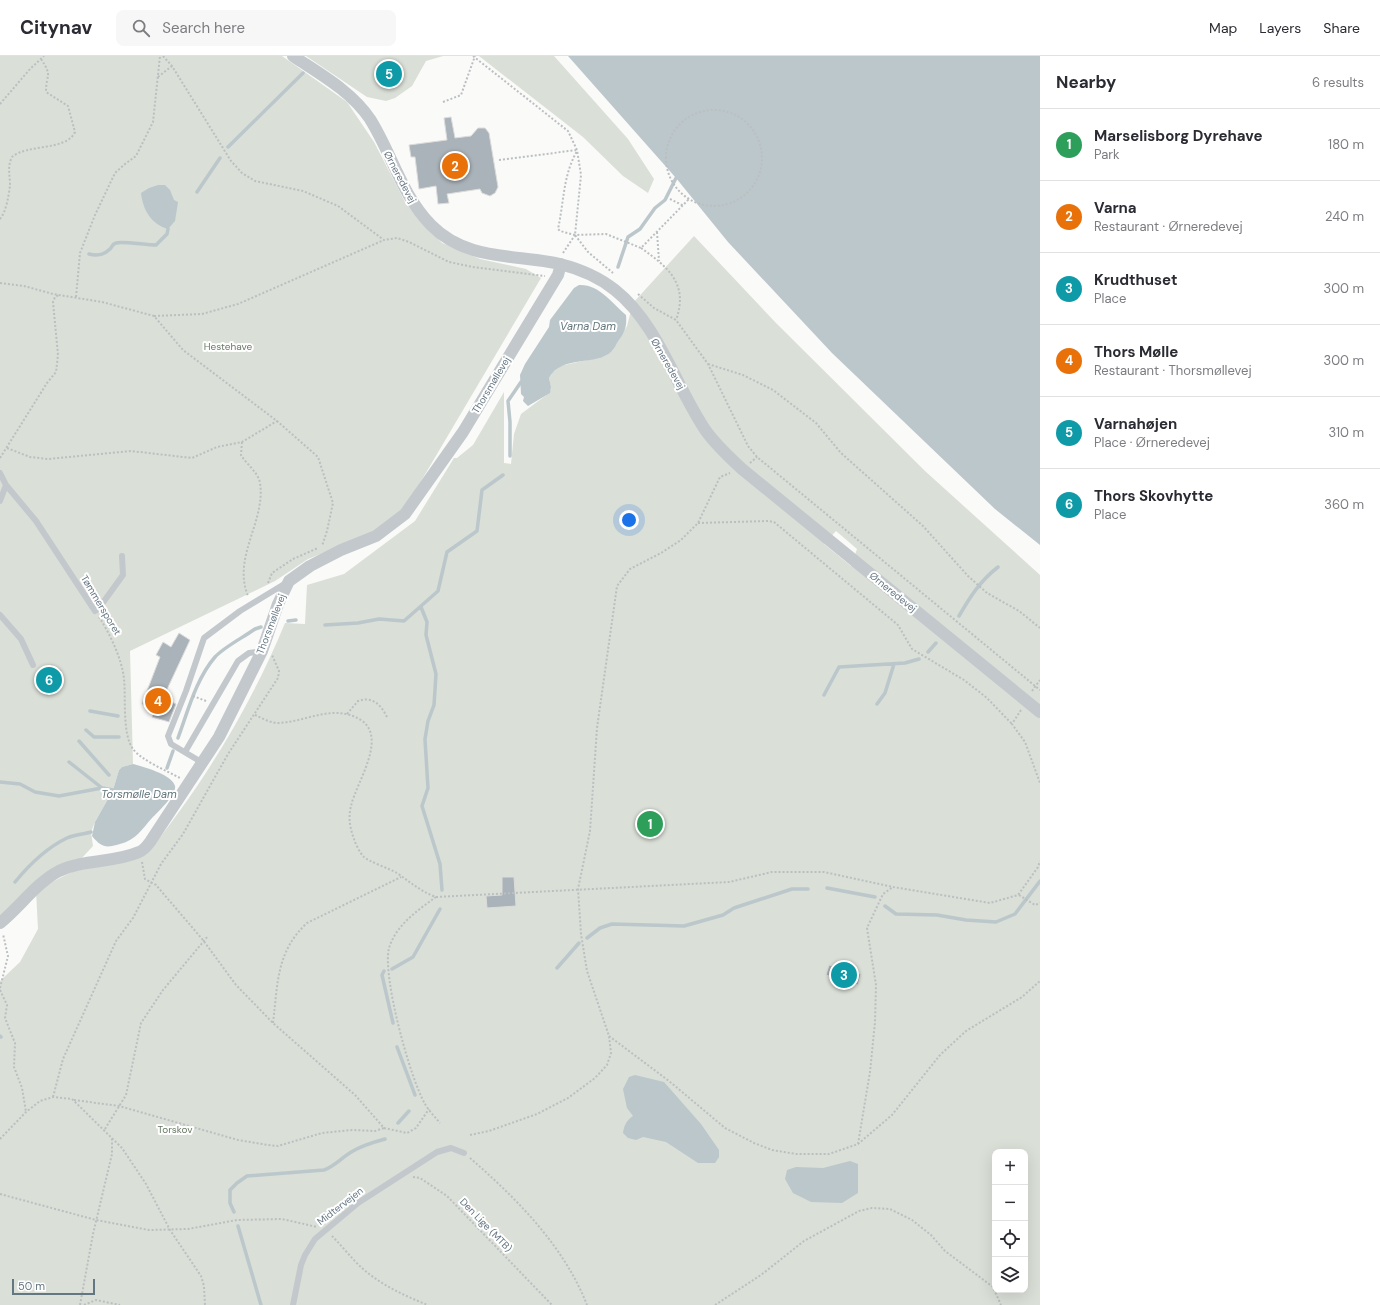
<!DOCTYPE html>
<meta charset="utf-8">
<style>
body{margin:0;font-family:"DM Sans",sans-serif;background:#f7f7f7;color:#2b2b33}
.controls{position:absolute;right:12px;bottom:12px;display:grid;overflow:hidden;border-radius:8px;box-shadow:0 4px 16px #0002}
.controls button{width:36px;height:36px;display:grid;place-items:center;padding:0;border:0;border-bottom:1px solid #e1e1e2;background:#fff;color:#2b2b33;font:20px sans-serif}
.scale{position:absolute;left:12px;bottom:10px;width:83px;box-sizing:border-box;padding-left:4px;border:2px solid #657683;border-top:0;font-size:11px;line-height:14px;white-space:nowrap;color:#657683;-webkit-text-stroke:3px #fff;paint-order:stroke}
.you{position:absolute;left:629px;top:464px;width:14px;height:14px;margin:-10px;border:3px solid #fff;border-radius:50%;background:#1a73e8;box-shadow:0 0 0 6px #1a73e833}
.badge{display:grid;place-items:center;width:26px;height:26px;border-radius:50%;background:#e4572e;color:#fff;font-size:13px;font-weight:700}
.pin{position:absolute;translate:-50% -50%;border:2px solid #fff;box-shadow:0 1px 4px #0006}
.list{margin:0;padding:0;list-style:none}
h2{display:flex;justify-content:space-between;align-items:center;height:52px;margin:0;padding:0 16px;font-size:17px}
h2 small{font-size:13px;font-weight:400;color:#7c7c81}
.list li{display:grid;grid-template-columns:26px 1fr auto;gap:12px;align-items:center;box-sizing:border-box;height:72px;padding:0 16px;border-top:1px solid #e1e1e2}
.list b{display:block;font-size:15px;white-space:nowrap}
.list p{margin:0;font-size:13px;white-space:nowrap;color:#7c7c81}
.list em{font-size:13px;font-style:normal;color:#7c7c81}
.icon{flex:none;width:22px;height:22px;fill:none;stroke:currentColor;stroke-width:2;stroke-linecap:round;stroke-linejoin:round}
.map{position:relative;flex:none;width:1040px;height:1249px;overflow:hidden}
header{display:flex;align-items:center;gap:24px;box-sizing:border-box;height:56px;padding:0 20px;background:#fff;border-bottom:1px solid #e1e1e2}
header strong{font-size:19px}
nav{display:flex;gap:22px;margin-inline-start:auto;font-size:14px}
.search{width:280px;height:36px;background:#f7f7f7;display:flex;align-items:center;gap:10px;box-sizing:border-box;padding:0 14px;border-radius:8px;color:#7c7c81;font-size:15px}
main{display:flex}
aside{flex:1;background:#fff}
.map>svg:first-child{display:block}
</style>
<header>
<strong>Citynav</strong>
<div class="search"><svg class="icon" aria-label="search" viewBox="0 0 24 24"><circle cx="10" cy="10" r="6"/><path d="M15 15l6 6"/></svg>Search here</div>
<nav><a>Map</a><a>Layers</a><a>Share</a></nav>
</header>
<main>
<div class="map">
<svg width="1040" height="1249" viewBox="0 0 1040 1249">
<rect width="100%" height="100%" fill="#fafaf8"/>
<path fill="#dadfd7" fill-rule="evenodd" d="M0,0H282L347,46L374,86L406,148L442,187L480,203L526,213L541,222L414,437L394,463L369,479L308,503L275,525L130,595L133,708L122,711L119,714L113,734L95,766L91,776L93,790L81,803L0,860Z
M306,0H443L426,5L412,30L395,42L386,45L367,41Z
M479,0H554L628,83L654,123L648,137L623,120L583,81Z
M694,180L776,267L925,415L1040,519V1249H0V925L20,906L38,873L36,834L80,812L146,799C202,730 251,650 285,567L305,568L307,529L344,518L415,465L454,402H457L473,389L504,336V407L511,408L514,378L521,358L549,337L551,332L549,322L553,316L560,310L605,300L613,294L627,270L633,247ZM836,475L857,493L851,510L824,488ZM995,1096H1025V1234H995Z"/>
<path fill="#bbc7cb" d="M568,0H1040V489L995,453L832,297L728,186L676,122Z
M158,129H165L170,134L174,144L178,146L175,165L168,173C151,168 143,154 141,137L149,132Z
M579,229C599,228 612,247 626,259C627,270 625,276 619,284C616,288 615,292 612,295C596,311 562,298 549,322L551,331L550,337L528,350L523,345L524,341L521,338L520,319L525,308L549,271L550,264L574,232Z
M133,708C143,711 172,718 175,730C177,738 158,756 152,762C142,773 136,784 120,788C106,792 102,792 92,780L95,766L113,734L119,714L122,711Z
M635,1019L664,1026L701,1068L719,1094V1101L715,1107H698L666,1086L643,1081L636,1084L628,1082L623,1077C624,1069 627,1064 633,1060L627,1052L623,1033L629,1021Z
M850,1105L858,1108V1137L842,1147L811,1146L793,1137L785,1123L787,1114L796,1111L823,1112Z"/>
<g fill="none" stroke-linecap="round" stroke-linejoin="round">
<path stroke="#bbc7cb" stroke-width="3.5" d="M228,91L303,17
M197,136L220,102
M89,198C96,200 104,199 110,193C112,191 112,188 116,187C122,185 146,189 156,189L167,178L168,173
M618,211L628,181L640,173L655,152L665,144L676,122
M510,400V366L508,345L521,326
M421,551L427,566L426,579L436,618L434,649L428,665L425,683L428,732L422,750L440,808L442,834
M959,560C970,541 980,525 998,511
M288,565L296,564
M325,569L358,567L379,563L404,565L438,535L447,496L477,475L482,434L503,419
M928,596L936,587
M824,639L839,611L905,607L919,603
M877,648L885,637L894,608
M90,655L118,660
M86,674L94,681H119
M178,682C188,655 196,623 215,601C224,591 244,581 255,573L261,571
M79,685L109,719
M69,706L102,732
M167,712L173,695
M0,726L20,728L35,736L59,740L102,732L113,734
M15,826C29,809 46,792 67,782C74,779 84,778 91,776
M827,832L875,841
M885,850L896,858L937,859L966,864L996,866L1015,858L1040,825
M587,882L600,872L612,868L684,870L723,859L734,852L792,833H808
M557,912L579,887
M392,913L413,901L440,853
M384,915L382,919L393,967
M0,980L1,981
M397,991L415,1039
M398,1067L409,1055
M234,1156L230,1147V1134L237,1127L247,1120L324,1114C335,1110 342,1101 353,1095C363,1089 374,1086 385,1083
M238,1170L261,1249"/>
</g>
<path fill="#aab3b9" stroke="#dcdcda" d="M451,61L455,82L471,80L478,72H485L489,77L498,131L495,137L490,140L482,137L480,133L447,138L449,147L438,148L436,130L419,133L415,101H411L409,89L447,84L444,62Z
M179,577L190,584L163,642L176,648L169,666L152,661L155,652L142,648L160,601L156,599L163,586L171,591Z
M51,608L62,614L48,640L37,634Z
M502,821H514L516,850L487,852L486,840L502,839Z
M829,909L861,918L858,929L826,919Z"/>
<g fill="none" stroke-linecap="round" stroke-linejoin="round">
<path stroke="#bbbfc2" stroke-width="2" stroke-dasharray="2 2" stroke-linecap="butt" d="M163,0L172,10L231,105L242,117L255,125L303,135L338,150L384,184L397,182L409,186L449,206L473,211L545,220
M473,0L568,75L577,94L581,119L575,179L588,196L613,217
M158,21L172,10
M443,46L461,39L475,0
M0,48L30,13L44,0
M666 102a48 48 0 1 1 96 0a48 48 0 1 1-96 0Z
M499,104L577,94
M670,143L684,150
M0,163C6,156 9,139 10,129C10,119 7,111 12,101C26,88 67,95 75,76L68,50L46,36C46,17 53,21 41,3
M657,176L659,205
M575,179L560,175L558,173C564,146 563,119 577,95
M641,192C668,211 689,228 676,264
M563,197L575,179L606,178L641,192L689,143
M0,227L24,230L53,238L102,246L154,260L183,294L277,365L318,401L333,447L327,475L322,490
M638,238L654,252L676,264L708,308L748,390L757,401L1040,634
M76,241L80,197L95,159L115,117L125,108L136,100L153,66L160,0
M154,260L202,258L238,248L384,184
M708,308L743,319L773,334L816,367L841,397L923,470L968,520L987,537L1019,555L1040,572
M242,386L241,399C246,408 258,416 260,427C266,465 232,501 248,540
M7,392L30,401L48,403L131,395L192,402L217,391L242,386L277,365
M0,402L47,327L56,316L58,299L53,246L55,241L59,239
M750,407L757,401
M698,467L768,465L774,466L898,569L912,593L964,624L987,642L1012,668
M268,527L272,517L293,503L318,492
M99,561C110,578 122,603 124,623C126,642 122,678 133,693C141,704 167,715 180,722
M1032,635L1040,624
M193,640L206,645
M1021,654L1012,668L1025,686L1040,727
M347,658L358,645C373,640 381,649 387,661
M255,659C262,662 270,667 278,667C307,666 333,647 361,664C388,682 356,727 351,750C348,762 350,772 354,783C356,789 360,797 364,801C368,805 390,813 397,817C410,826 420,835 436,841L729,826L772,816H824L893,831L990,847L1018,839L1038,811L1040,805
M142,806L145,823L156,829L203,884L236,929L273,967L355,1039L384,1072L407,1077L416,1072L429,1053
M1019,839L1035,849L1040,847
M436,841C418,854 396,869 389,892C382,920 410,1022 425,1048C429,1055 435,1061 440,1067
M0,932L8,900L3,878
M0,934L7,949L5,962L15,987L14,1011L22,1032L26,1056
M273,967C278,927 276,896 307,867L401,821
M609,980L669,1025L725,1072L754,1087L772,1094L796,1098H829L858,1088L892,1059L940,999L966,975L1022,941L1040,925
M53,1041L63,1003L116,885L133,862L161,808L183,778L228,698L278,622L279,615L272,599
M74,1044L119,1050L238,1084L268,1089L278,1090L322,1077L352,1074L375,1075L384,1072
M105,1073L126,1039L141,967L163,934L208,880
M470,1079L489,1075L537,1058L568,1042L595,1022L607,1009L611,997L609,980L587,915L581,878L578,833L590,775L597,672L617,530L630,513L661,497L681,484L698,467L720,421L730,417
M0,1083L26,1056L40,1045L53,1041L72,1043L122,1092L146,1128L170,1174L201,1220L204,1230L205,1249
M858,1088L870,1016L875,966L876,929L867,872L883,838L893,831
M470,1102C517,1143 564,1190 587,1249
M413,1121L420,1122L447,1140L552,1249
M0,1138L96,1164L149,1174L188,1173L237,1164L282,1163L317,1171
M332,1180C342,1190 352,1203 362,1212C381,1229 405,1240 428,1249
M80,1249L93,1178L112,1098V1082
M84,1249L96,1244L120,1249
M715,1249L761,1219L804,1185L859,1155L872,1152L890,1153L912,1164L931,1179L945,1195L993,1231L1001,1249"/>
<path stroke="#c3c8cc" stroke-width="6" d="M0,417L6,429L36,465L95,555L99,552L123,519L122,500
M0,445L6,429
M0,559L21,583L33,609
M185,696L238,605L249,597L262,595
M203,707L171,688L168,680L186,635L204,582L240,555L286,527
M293,1249L301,1209L305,1199L315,1183L358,1147L437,1096L451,1092L464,1097"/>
<path stroke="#c3c8cc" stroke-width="12" d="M293,0C320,18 351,35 370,63C392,98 401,138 431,169C466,205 515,198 560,208C580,213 600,222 615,234C658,268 676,331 706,375C716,389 729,401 742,413L1040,656
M0,867C20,851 36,827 59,815C84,803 114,807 139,796C143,795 147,790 150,786L219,681L262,595L278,548L289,525L310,510L341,494L376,480L405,458L463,376L558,219L561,208"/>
</g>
<g text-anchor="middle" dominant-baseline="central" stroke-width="4" stroke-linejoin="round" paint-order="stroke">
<g font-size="10" fill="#657683" stroke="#fff">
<text transform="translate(400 121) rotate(62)">Ørneredevej</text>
<text transform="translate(668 308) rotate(60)">Ørneredevej</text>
<text transform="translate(491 329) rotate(-59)">Thorsmøllevej</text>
<text transform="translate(893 536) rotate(39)">Ørneredevej</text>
<text transform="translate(101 549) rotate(59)">Tømmersporet</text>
<text transform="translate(271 568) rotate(-69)">Thorsmøllevej</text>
<text transform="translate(340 1150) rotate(-38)">Midtervejen</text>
<text transform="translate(486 1169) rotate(46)">Den Lige (MTB)</text>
</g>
<g font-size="10" fill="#687a64" stroke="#fff">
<text x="228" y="290">Hestehave</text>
<text x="175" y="1073">Torskov</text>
</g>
<g font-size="11" font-style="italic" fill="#60757c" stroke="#fff">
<text x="588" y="270">Varna Dam</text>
<text x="139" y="738">Torsmølle Dam</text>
</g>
</g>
</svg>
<div class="controls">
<button>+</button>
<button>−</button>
<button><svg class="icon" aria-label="locate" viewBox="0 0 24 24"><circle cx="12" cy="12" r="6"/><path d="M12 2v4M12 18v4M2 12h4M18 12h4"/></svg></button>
<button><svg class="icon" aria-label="layers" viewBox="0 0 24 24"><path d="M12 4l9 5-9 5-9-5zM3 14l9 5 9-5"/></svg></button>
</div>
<div class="scale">50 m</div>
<div class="you"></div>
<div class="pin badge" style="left:650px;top:768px;background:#2e9e5b">1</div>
<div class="pin badge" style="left:455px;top:110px;background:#e8710a">2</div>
<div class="pin badge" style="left:844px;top:919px;background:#0f9aa8">3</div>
<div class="pin badge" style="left:158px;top:645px;background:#e8710a">4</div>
<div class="pin badge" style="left:389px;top:18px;background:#0f9aa8">5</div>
<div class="pin badge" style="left:49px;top:624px;background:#0f9aa8">6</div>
</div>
<aside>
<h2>Nearby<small>6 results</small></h2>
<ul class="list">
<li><span class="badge" style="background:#2e9e5b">1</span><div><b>Marselisborg Dyrehave</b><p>Park</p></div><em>180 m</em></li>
<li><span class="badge" style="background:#e8710a">2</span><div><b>Varna</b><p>Restaurant · Ørneredevej</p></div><em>240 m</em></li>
<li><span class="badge" style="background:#0f9aa8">3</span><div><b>Krudthuset</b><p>Place</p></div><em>300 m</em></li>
<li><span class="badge" style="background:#e8710a">4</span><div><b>Thors Mølle</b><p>Restaurant · Thorsmøllevej</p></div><em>300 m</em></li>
<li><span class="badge" style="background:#0f9aa8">5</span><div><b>Varnahøjen</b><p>Place · Ørneredevej</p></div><em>310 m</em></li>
<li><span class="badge" style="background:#0f9aa8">6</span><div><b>Thors Skovhytte</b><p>Place</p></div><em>360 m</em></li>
</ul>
</aside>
</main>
